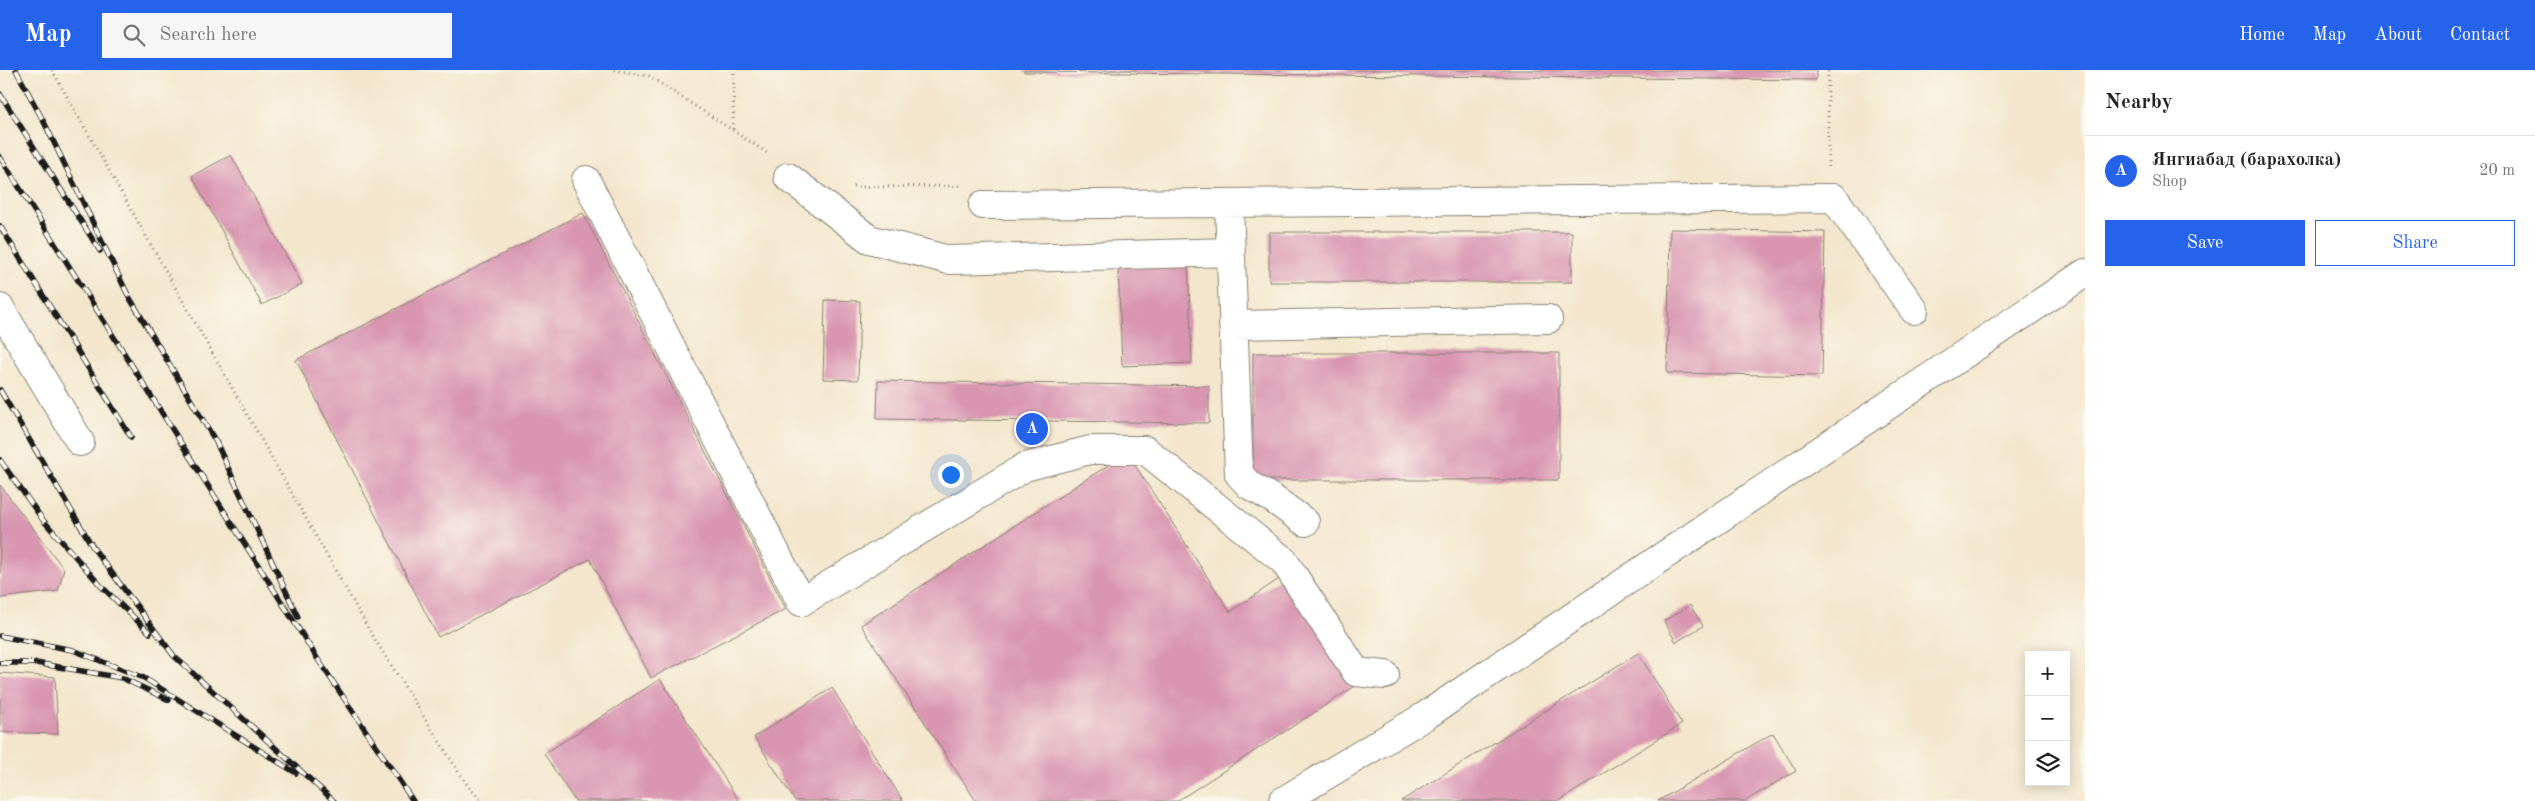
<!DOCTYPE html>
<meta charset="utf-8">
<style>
body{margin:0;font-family:"Old Standard TT",serif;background:#f6f6f6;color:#222}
.controls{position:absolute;right:15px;bottom:15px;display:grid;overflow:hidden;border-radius:0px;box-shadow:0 2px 12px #0003}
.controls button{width:45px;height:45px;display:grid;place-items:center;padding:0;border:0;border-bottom:1px solid #e0e0e0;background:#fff;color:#222;font:25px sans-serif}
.you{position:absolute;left:950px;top:404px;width:18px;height:18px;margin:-12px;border:4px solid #fff;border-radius:50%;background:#1a73e8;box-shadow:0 0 0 8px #1a73e833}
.badge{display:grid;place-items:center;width:32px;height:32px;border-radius:50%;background:#2563eb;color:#fff;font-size:16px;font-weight:700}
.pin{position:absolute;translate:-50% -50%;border:2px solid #fff;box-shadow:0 1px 5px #0006}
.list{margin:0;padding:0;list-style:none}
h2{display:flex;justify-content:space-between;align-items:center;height:65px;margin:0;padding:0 20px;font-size:21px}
h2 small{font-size:16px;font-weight:400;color:#767676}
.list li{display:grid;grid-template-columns:32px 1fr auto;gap:15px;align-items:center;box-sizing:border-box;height:70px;padding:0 20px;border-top:1px solid #e0e0e0}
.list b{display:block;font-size:19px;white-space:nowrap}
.list p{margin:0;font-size:16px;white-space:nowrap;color:#767676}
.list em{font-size:16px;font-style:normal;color:#767676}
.actions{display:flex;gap:10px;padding:15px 20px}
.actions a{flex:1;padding:11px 0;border:1px solid #2563eb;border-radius:0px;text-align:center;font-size:18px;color:#2563eb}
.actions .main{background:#2563eb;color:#fff}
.icon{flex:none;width:28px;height:28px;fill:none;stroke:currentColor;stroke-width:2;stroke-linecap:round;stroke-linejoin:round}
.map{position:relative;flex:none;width:2085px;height:731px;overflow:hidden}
header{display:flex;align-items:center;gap:30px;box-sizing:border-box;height:70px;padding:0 25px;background:#2563eb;color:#fff}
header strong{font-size:24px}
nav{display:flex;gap:28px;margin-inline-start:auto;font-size:18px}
.search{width:350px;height:45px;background:#f6f6f6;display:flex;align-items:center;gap:12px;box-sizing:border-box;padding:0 18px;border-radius:0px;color:#767676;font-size:19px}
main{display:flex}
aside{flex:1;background:#fff}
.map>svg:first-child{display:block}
</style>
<header>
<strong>Map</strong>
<div class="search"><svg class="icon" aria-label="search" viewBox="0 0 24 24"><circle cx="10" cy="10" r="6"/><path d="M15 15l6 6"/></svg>Search here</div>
<nav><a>Home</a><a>Map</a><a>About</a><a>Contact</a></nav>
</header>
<main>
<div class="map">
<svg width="2085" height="731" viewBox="0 0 2085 731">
<rect width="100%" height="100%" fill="#fbf7ec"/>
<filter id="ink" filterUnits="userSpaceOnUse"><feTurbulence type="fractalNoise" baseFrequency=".02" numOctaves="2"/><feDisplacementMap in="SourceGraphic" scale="10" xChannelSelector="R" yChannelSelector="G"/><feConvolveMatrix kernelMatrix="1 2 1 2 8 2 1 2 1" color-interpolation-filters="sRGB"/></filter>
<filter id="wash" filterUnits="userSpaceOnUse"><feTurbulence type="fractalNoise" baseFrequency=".0096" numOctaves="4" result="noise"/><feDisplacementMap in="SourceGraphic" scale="20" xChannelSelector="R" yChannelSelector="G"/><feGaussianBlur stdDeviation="1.12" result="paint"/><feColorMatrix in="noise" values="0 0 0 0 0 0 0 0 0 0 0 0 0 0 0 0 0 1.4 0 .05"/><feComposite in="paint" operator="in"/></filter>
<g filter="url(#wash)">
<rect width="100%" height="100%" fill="#f3e6cc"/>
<g id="blocks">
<path fill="#d895b0" d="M1024,0H1816V10L1024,2Z
M231,85L302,214L262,235L192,106Z
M583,143L786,539L651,608L590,489L438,567L296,290Z
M1670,159L1825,162L1822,306L1667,303Z
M1269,162H1572V212H1269Z
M1188,189L1192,293L1122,296L1118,192Z
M825,230L860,231L858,310L823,309Z
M1253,283H1559V410H1253Z
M878,311L1209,316V353L877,349Z
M1127,383L1230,542L1288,503L1360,613L1177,731H976L861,555Z
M0,415L64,499L58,521L0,528Z
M1690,535L1703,556L1676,572L1664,551Z
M1638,583L1682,654L1559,731H1401Z
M0,603L55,607L58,664L0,662Z
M660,609L739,731H575L544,684Z
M832,618L903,731H795L754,667Z
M1773,663L1796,701L1745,731H1658Z"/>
</g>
</g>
<g filter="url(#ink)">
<use href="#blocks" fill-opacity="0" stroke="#888174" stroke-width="1"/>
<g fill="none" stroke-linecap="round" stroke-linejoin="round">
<defs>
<path id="minor" d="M788,107L869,169L949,190L1231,182
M586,110L801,532L1025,397L1090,380H1145L1284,491L1356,602L1385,605
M1229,134L1239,404L1249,415L1273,429L1305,452
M983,135L1834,128L1914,240
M0,238L80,372
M1233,255L1548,249
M1283,731L1425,646L2085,203"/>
</defs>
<use href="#minor" stroke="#888174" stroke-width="30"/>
<path stroke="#888174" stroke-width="3" stroke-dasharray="1 4" stroke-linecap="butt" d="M52,0L372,565L467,715L482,731
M614,0L649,6L769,84
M733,59L734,0
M1828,97V0
M853,117L960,116"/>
<use href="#minor" stroke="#fff" stroke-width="28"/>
<defs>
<path id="rail" d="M16,0L45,54L128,225L216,372L298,547
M0,24L100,181
M0,87L317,588L413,731
M0,156L131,367
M0,320L94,479L174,586L334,731
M0,390L43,450L101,516L150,563
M0,566L73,580L144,608L296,703
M0,593H36L122,608L169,630"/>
</defs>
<use href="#rail" stroke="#1c1c1c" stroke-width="5.5"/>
<use href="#rail" stroke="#fbf7ec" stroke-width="4" stroke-dasharray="11" stroke-linecap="butt"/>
</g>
</g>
</svg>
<div class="controls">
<button>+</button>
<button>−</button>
<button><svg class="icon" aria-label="layers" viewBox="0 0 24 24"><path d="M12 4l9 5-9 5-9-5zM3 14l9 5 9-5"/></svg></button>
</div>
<div class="you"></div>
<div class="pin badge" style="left:1032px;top:359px">A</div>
</div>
<aside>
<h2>Nearby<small></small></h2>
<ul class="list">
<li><span class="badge">A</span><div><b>Янгиабад (барахолка)</b><p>Shop</p></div><em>20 m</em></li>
</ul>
<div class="actions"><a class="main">Save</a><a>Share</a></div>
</aside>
</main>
